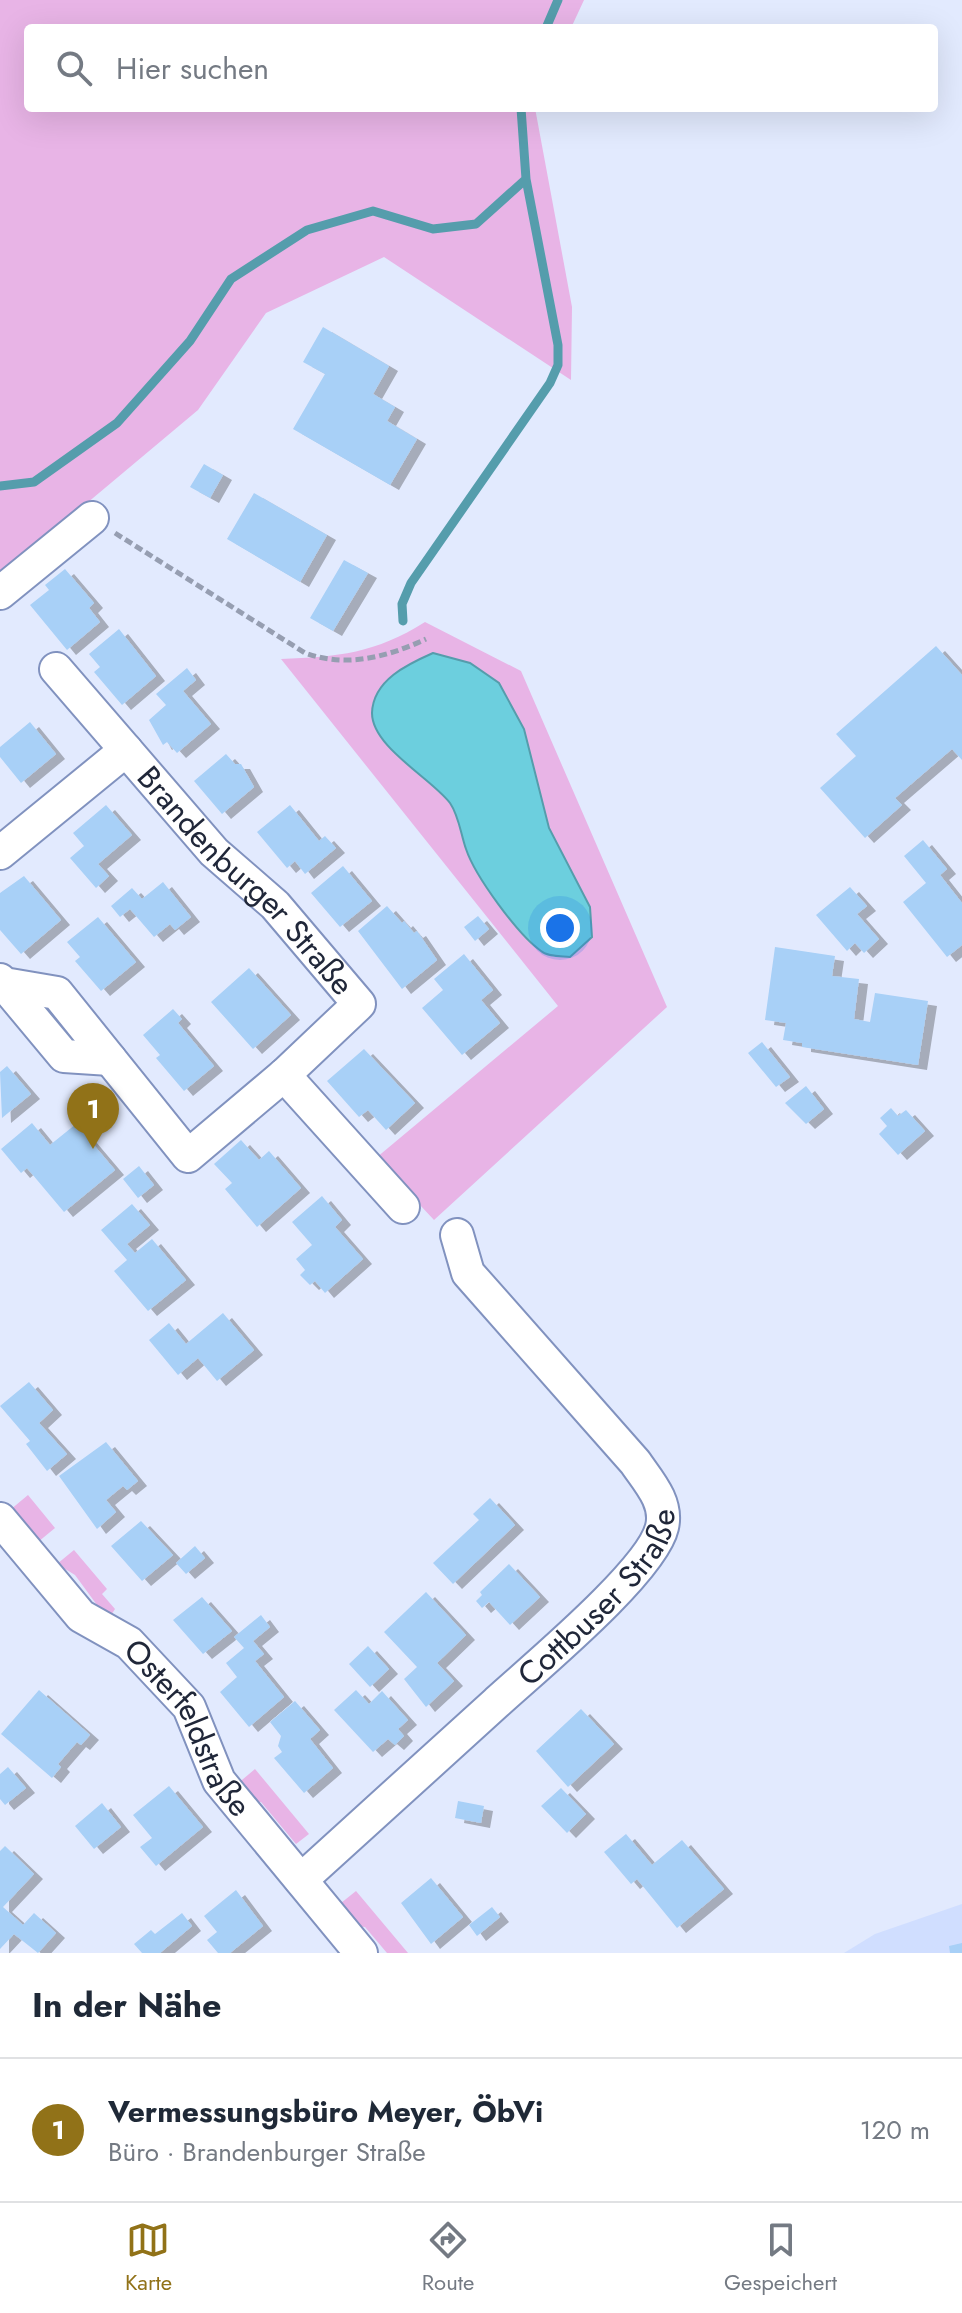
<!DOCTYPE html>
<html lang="de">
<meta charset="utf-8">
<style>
body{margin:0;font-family:Jost,sans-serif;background:#f2f2f3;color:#1f2937}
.you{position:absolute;left:560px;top:928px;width:28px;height:28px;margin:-20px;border:6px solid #fff;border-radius:50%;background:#1a73e8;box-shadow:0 0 0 12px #1a73e833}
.badge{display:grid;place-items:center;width:52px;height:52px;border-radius:50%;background:#917218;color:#fff;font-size:26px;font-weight:700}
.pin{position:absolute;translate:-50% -66px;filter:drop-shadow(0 2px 4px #0008)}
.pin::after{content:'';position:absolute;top:42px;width:28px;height:24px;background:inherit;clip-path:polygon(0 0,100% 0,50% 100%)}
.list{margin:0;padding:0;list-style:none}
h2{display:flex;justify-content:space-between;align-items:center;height:104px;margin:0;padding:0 32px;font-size:34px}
h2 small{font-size:26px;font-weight:400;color:#747a83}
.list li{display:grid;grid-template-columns:52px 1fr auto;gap:24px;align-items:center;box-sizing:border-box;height:144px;padding:0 32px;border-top:2px solid #e0e1e3}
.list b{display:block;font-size:30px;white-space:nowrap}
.list p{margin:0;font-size:26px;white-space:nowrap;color:#747a83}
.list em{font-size:26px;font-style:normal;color:#747a83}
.icon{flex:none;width:44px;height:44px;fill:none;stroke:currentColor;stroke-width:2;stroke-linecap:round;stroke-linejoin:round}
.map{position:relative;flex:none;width:962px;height:1953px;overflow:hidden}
.search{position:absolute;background:#fff;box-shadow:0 8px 32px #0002;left:24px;right:24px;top:24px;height:88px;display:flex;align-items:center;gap:20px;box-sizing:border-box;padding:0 28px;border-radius:8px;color:#747a83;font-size:30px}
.sheet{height:248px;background:#fff}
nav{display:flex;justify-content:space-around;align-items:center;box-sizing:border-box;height:112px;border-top:2px solid #e0e1e3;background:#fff;font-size:22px;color:#747a83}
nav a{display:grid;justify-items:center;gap:4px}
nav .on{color:#917218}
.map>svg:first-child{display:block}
</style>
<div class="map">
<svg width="962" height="1953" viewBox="0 0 962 1953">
<defs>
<filter id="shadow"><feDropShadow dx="9" dy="5" stdDeviation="0" flood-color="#0004"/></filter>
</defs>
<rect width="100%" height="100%" fill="#e2eafe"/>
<path fill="#d0deff" d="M962,1904V1953H844L875,1934Z"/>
<path fill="#e8b4e6" d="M0,0H584L571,28H28V108H535L572,307L571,380L384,257L266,313L198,410L0,576Z
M425,622L521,671L667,1007L434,1220L376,1158L558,1006L281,659C338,657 376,653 425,622Z
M28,1495L55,1528L38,1542L10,1510Z
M74,1550L107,1589L102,1594L115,1609L108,1620L75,1575L57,1564Z
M255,1769L309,1834L296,1844L261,1802H256L236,1785Z
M356,1891L408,1953H387L365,1927L352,1926L336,1907Z"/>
<path fill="#6ccfde" stroke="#559dac" stroke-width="2" d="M433,653L470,663L499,683L524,729L549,828L590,907L592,937L570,957C561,956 548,957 541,951C518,935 475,876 466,849C461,835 459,816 450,803C431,778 372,747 372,713C373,680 408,664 433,653Z"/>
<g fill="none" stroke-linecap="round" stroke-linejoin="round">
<path stroke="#559dac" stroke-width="9" d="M546,28L558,0
M0,486L34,482L117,423L190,341L231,279L307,230L373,211L433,229L476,224L526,179L521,108
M403,621L402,604L411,583L550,383L558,365V345L526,179"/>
</g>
<path fill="#a8d0f7" filter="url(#shadow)" d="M323,327L389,366L373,394L395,407L387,421L417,439L390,485L293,429L325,374L303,362Z
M204,464L223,475L210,498L190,487Z
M254,493L327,535L300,582L227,539Z
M344,560L368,573L333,631L310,618Z
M65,569L94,603L89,608L100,622L67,650L30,605L49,590L45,585Z
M119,629L156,676L122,705L94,672L100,667L89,654Z
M936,646L962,675V760L952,749L895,798L902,805L865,838L820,788L856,756L836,734Z
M187,668L196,680L183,691L211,724L177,753L167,742L163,745L149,720L166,705L156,694Z
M30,722L56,754L21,783L0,757V747Z
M226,754L235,764H241L254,787L222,814L194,781Z
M106,805L132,835L98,864L109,876L96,888L70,858L84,846L73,833Z
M290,805L319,841L325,836L336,848L305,874L295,861L287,868L257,832Z
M923,840L947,869L940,875L962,903V945L947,957L903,902L926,883L904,856Z
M343,866L372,901L340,927L311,893Z
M24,876L61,920L21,954L0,930V893Z
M163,882L191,917L175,930L170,924L154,937L130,909L120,917L111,906L132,888L142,899Z
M850,887L867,906L857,914L879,939L864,953L855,943L847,951L816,915Z
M387,906L402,923L404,921L414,933L417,931L437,960L402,989L358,931Z
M478,916L489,929L475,941L464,927Z
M98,917L136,962L101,991L75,961L80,957L67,942Z
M775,947L835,956L832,976L859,979L854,1019L870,1022L875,993L928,1001L918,1065L802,1047V1043L783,1040L786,1023L765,1020Z
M464,954L493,990L481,1000L500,1023L462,1055L422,1008L443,990L434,979Z
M249,968L291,1015L253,1049L211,1002Z
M173,1009L182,1019L178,1023L214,1066L184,1091L156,1058L160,1055L143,1035Z
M762,1042L790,1077L776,1087L748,1053Z
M364,1049L415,1103L386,1130L368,1110L359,1117L327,1081Z
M7,1066L31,1094L2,1118L0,1072Z
M806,1086L824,1109L806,1124L785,1103Z
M891,1108L898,1116L906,1110L925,1131L898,1155L879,1134L887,1126L880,1118Z
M32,1123L50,1145L76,1124L115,1170L64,1212L27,1168L21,1173L1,1149Z
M241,1140L259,1160L269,1151L301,1188L257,1227L225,1189L232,1183L214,1164Z
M139,1166L154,1185L138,1198L123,1179Z
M322,1196L342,1220L335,1227L363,1259L325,1293L315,1281L310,1285L300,1275L305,1270L296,1259L312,1245L292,1222Z
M132,1204L150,1225L127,1244L135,1253L152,1239L186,1280L148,1311L114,1271L127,1260L101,1230Z
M223,1313L254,1350L217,1381L198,1358L178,1375L149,1340L169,1323L186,1344Z
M29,1382L53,1410L39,1423L67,1454L47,1471L26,1444L30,1441L0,1406Z
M106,1442L138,1481L127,1490L123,1486L106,1500L116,1512L97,1529L59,1476Z
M490,1498L515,1525L453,1584L433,1563L479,1520L473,1514Z
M141,1521L173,1555L142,1581L111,1546Z
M195,1546L205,1558L186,1574L176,1563Z
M509,1564L540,1597L510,1625L489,1602L482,1608L476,1601L482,1595L480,1592Z
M426,1592L466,1635L437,1663L454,1681L426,1707L404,1679L417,1667L384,1632Z
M202,1597L232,1631L203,1654L173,1620Z
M261,1615L270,1627L253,1641L264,1654L255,1661L284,1697L249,1727L220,1692L237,1677L226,1663L244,1648L234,1637Z
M368,1646L389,1669L370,1687L349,1664Z
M39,1690L90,1735L81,1745L77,1742L58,1764L61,1767L52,1778L1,1734Z
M356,1690L369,1704L382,1691L408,1720L398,1729L404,1736L395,1745L388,1739L373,1752L334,1710Z
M295,1701L320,1730L310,1739L333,1768L304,1793L274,1758L282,1752L278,1746L281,1736L270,1722Z
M581,1709L614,1744L568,1787L536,1751Z
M8,1767L26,1788L5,1805L0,1799V1774Z
M169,1786L203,1827L156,1866L140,1847L152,1838L133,1815Z
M561,1788L586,1814L567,1833L541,1806Z
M458,1801L484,1806L481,1823L455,1818Z
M102,1803L121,1827L94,1849L75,1826Z
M626,1834L652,1865L682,1840L724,1889L677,1928L637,1879L631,1884L604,1852Z
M5,1846L34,1874L3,1907L23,1925L34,1913L56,1933L38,1953L14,1934L0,1949V1851Z
M431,1878L463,1917L431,1944L401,1903Z
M236,1890L263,1926L230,1953H218L207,1940L217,1932L204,1916Z
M492,1907L500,1917L477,1936L469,1925Z
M182,1913L192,1926L160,1953H142L134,1944L151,1930L155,1934Z
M962,1943V1953H950L949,1946Z"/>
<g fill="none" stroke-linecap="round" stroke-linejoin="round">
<defs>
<g id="street">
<path d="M0,593L92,518"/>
<path d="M56,669L126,750"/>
<path id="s1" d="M0,853L126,750L214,852L275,905L359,1004L284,1075L188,1156L57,993L4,984L0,980"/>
<path d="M4,984L64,1056L110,1059"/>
<path d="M284,1075L403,1207"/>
<path id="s2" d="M0,1519L81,1616L129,1643L189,1707L219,1781L361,1953"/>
<path id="s3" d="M301,1880C366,1821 431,1762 496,1703C533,1669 652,1571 662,1527C668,1502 648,1481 635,1462L468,1273L457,1235"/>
</g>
</defs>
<use href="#street" stroke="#8192bf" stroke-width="36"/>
<path stroke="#969eb1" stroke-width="5" stroke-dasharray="8 4" stroke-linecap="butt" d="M115,533L305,653C347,668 387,657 426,639"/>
<use href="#street" stroke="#fff" stroke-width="32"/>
</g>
<g text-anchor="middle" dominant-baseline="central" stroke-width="6" stroke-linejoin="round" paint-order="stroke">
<g font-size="32" fill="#202739" stroke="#e2eafe">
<text stroke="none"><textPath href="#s1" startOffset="340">Brandenburger Straße</textPath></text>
<text stroke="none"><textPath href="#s3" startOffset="412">Cottbuser Straße</textPath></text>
<text stroke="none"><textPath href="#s2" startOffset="286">Osterfeldstraße</textPath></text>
</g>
</g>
</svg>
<div class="you"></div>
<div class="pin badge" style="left:93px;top:1149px">1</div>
<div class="search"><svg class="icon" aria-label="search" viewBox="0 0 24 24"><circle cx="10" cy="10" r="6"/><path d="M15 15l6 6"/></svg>Hier suchen</div>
</div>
<section class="sheet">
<h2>In der Nähe<small></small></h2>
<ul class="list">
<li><span class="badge">1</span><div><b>Vermessungsbüro Meyer, ÖbVi</b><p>Büro · Brandenburger Straße</p></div><em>120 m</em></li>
</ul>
</section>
<nav>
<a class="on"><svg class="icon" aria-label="map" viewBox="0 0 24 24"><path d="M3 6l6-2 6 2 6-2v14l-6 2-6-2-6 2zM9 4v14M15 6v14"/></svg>Karte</a>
<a><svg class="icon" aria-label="directions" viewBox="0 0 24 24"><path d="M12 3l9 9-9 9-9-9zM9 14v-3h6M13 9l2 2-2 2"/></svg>Route</a>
<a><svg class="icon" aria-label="saved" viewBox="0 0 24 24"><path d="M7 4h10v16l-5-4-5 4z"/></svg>Gespeichert</a>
</nav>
